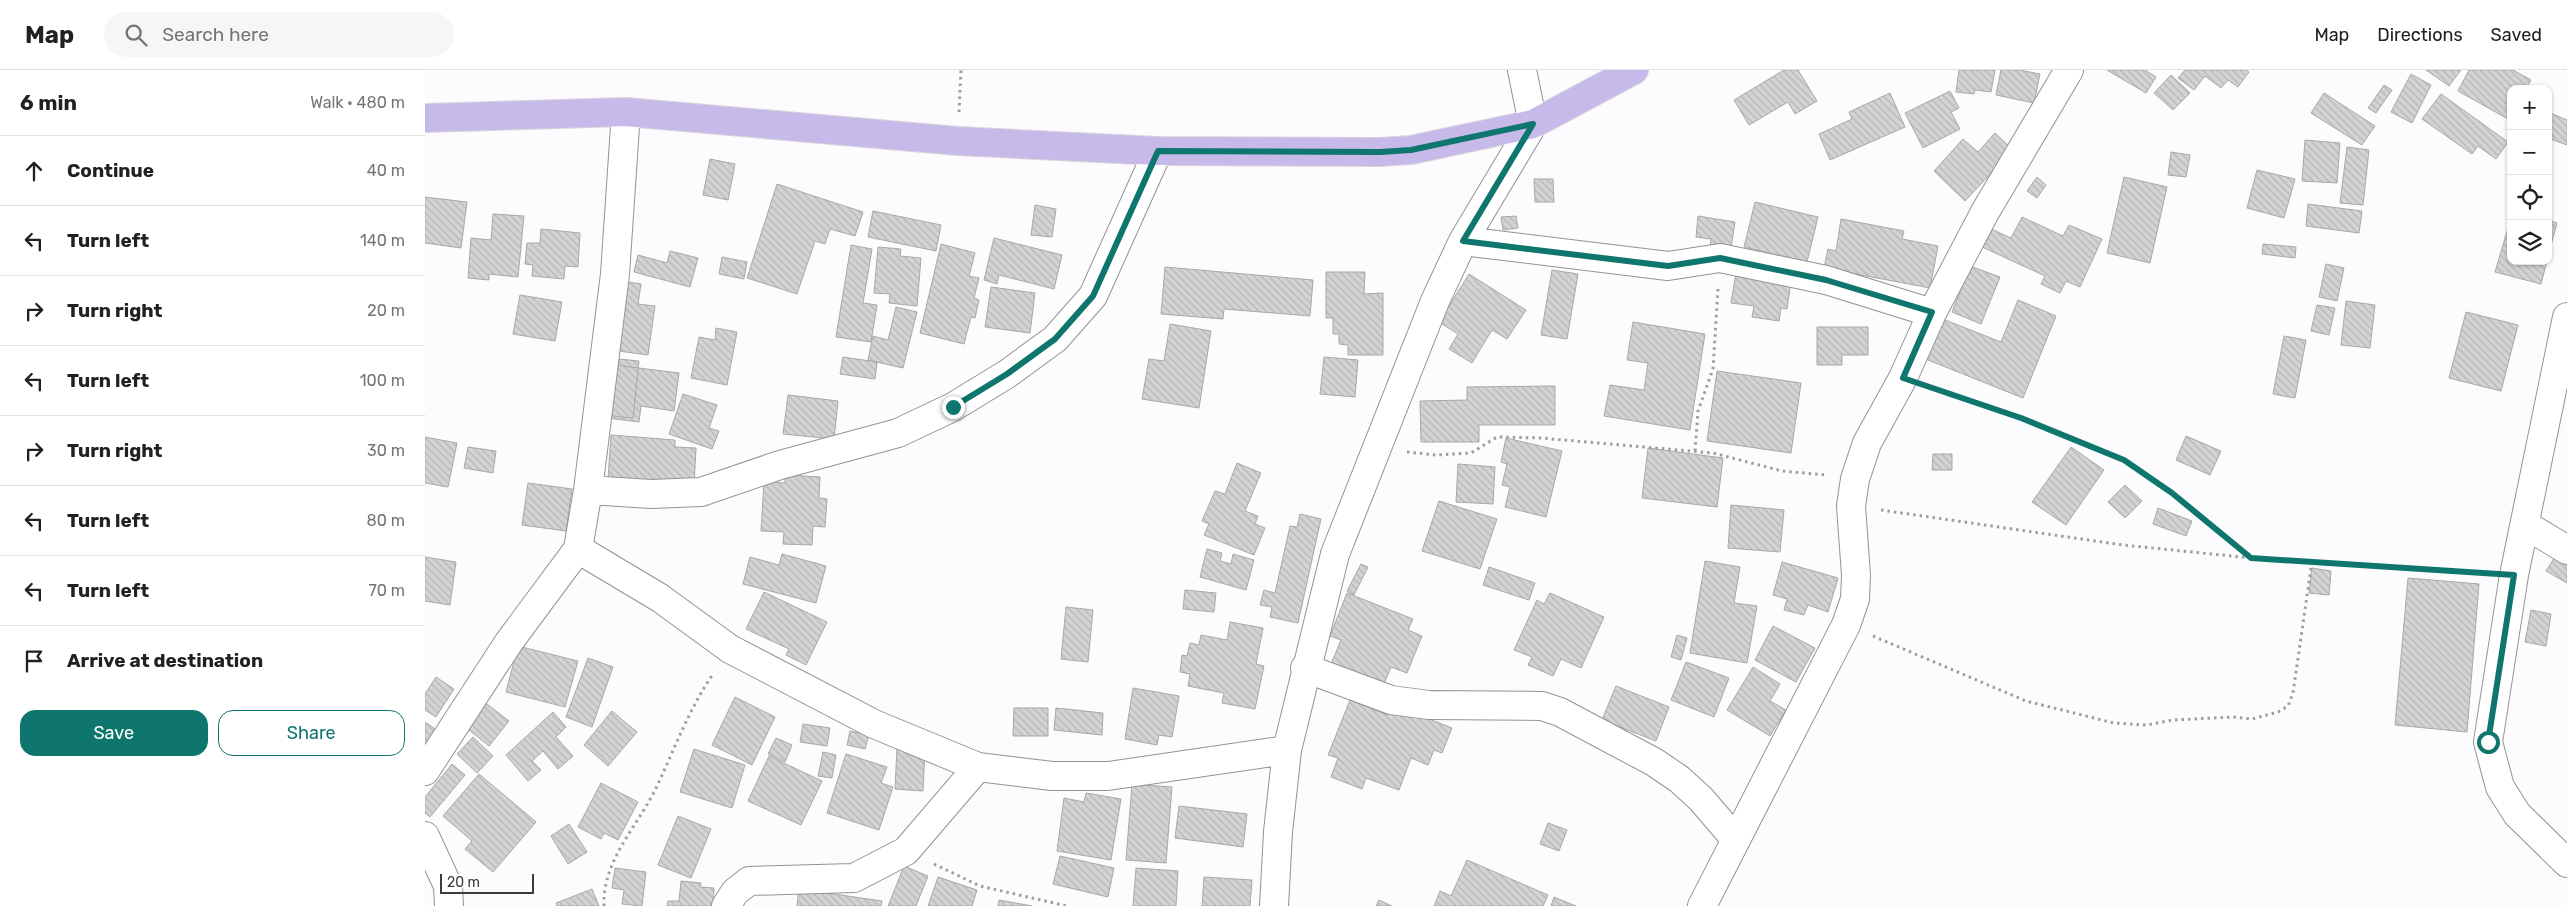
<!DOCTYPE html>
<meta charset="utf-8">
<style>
body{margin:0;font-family:Rubik,sans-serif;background:#f6f6f6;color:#202124}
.controls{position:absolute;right:15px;top:15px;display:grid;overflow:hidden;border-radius:10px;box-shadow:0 1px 4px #0004}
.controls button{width:45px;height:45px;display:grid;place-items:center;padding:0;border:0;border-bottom:1px solid #e0e0e0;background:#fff;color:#202124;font:25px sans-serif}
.scale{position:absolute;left:15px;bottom:12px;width:94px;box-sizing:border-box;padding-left:5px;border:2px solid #3c3b3d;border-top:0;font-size:14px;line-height:18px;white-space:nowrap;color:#3c3b3d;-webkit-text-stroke:4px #fff;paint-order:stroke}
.stop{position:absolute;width:15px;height:15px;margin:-11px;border:4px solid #0f766e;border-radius:50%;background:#fff}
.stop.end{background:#0f766e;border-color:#fff;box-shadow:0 1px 5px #0008}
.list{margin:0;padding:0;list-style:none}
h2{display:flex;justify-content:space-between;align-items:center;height:65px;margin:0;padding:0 20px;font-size:21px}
h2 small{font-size:16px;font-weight:400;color:#757577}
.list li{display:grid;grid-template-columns:32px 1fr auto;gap:15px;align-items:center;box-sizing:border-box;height:70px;padding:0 20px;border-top:1px solid #e0e0e0}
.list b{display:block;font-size:19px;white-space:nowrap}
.list em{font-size:16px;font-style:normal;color:#757577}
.actions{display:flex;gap:10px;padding:15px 20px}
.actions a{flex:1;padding:11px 0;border:1px solid #0f766e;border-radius:15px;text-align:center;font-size:18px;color:#0f766e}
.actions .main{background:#0f766e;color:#fff}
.icon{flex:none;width:28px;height:28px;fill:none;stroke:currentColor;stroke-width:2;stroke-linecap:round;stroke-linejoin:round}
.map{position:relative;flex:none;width:2142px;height:836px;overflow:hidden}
header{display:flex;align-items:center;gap:30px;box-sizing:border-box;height:70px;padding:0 25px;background:#fff;border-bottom:1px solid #e0e0e0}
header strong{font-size:24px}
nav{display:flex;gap:28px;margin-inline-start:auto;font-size:18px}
.search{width:350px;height:45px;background:#f6f6f6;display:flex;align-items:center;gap:12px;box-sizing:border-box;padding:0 18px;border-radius:28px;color:#757577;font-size:19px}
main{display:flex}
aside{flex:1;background:#fff}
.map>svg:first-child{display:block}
</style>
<header>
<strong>Map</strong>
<div class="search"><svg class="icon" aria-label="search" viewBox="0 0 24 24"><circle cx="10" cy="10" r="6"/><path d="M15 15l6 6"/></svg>Search here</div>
<nav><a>Map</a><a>Directions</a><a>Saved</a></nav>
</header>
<main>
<aside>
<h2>6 min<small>Walk · 480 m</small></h2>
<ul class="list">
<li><svg class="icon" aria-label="ahead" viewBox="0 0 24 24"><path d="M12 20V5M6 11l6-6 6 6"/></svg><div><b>Continue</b></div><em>40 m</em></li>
<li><svg class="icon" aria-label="left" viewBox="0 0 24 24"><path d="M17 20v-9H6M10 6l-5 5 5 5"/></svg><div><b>Turn left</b></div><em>140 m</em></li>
<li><svg class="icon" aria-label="right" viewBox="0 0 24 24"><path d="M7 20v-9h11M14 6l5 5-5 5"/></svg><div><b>Turn right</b></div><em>20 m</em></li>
<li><svg class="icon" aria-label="left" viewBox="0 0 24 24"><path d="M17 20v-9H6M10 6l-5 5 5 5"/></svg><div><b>Turn left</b></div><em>100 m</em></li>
<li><svg class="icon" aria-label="right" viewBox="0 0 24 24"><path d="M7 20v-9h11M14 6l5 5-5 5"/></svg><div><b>Turn right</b></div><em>30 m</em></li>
<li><svg class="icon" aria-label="left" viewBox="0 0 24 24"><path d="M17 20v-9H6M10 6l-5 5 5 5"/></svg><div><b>Turn left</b></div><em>80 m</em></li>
<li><svg class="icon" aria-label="left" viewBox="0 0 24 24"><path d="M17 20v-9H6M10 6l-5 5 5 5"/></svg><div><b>Turn left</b></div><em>70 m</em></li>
<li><svg class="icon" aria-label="arrive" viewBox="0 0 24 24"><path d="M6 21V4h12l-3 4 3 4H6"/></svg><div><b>Arrive at destination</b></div></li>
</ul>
<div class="actions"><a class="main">Save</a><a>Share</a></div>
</aside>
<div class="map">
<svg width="2142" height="836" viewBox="0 0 2142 836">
<defs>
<pattern id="building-back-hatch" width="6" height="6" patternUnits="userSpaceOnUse" patternTransform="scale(1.25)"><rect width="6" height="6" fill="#d3d2d5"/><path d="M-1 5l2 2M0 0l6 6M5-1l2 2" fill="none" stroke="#b6b5b8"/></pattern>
</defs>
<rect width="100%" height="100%" fill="#fcfbfe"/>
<path fill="url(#building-back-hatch)" stroke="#a8a7ab" d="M1359,0H1373L1392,31L1370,44L1363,32L1324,55L1309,30Z
M1534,0H1570L1566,22L1550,20L1549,24L1531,22Z
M1576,0H1594L1615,4L1609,33L1571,25Z
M1682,0H1720L1731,7L1721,23Z
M1760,0H1821L1824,2L1813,17L1803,10L1796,18L1780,6L1769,20L1753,8Z
M2001,0H2036L2024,16Z
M2044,0H2088L2106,10L2101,19H2086V45L2083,49L2033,21Z
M1986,4L2006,15L1987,53L1966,42Z
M1746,5L1765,23L1748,40L1729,23Z
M1959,15L1967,20L1951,43L1943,38Z
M1525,21L1534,38L1526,42L1535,59L1498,78L1480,43Z
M1465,23L1480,57L1405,90L1394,64L1427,49L1424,42Z
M1899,23L1950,56L1937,75L1886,43Z
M2016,24L2083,72L2071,89L2053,76L2047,84L1997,49Z
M2123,42L2142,50V75L2123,68Z
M1570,63L1588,80L1540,131L1509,101L1538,69L1553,82Z
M1880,70L1915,73L1912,113L1877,111Z
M1922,77L1944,80L1938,135L1915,133Z
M1746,82L1765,85L1761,107L1743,105Z
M285,89L310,94L303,130L278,125Z
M1832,100L1870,109L1859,148L1822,138Z
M1612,107L1621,115L1612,128L1602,121Z
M1699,107L1742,117L1725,193L1682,183Z
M1109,109H1128L1129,132H1110Z
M352,114L438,142L430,166L405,159L400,174L390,171L372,224L322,208Z
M0,127L42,132L36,178L0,173Z
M1330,132L1393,147L1382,192L1319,177Z
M1883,134L1937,141L1934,163L1881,156Z
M610,135L631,139L627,167L606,165Z
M448,141L516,155L511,181L443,167Z
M68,144L99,146L93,207L64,204V210L43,208L46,168L66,170Z
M1091,146L1093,158L1078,160L1076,147Z
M1273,146L1310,152L1305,185L1284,182L1286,169L1271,167Z
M1597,147L1638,166L1644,155L1677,169L1655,217L1641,211L1635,223L1616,214L1620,206L1555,176L1564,158L1586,168Z
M2086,148V191H2122L2116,214L2070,202Z
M1416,149L1479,161L1477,169L1513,176L1505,218L1399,198L1403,179L1411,181Z
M2123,150L2132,153L2123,186Z
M116,159L155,163L153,197L140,196L139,209L107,206L108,195L100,194L102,173H115Z
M569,168L637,185L629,219L574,205L572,214L559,210Z
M516,174L550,183L544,206L554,208L549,228L554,230L550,248L546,247L539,274L495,263Z
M1838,174L1871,177L1870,188L1837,184Z
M426,175L447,179L438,233L452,235L446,272L411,267Z
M453,177L476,179L475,186L496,188L492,236L464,233L465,224L449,223Z
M245,181L273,188L265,217L209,202L213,185L242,193Z
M297,187L322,192L319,209L294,204Z
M1901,194L1919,198L1912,231L1894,227Z
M1545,196L1575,207L1556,254L1527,242Z
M740,197L888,210L885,246L799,239L798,249L736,244Z
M1127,200L1153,204L1142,269L1116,265Z
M901,202H940L939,224L958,223V285H923V275L914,274V264H908V248H901Z
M1311,203L1366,211L1362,239L1356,238L1354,251L1327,247L1329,236L1306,233Z
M1044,204L1101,240L1082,269L1067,260L1047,293L1024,279L1033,264L1014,252Z
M196,211L216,214L213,234L230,236L223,285L186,280Z
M566,217L610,223L605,263L560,257Z
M95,225L137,232L130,271L88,264Z
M1593,230L1631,246L1598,328L1498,288L1515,248L1576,272Z
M1921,231L1950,235L1945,278L1916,275Z
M1892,235L1910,238L1904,265L1886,261Z
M471,237L492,242L478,298L443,290L448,266L463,270Z
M2041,242L2093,255L2076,321L2024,308Z
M1208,252L1280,264L1265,360L1179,346L1185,315L1219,320L1223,293L1202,290Z
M745,254L786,261L774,338L717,329L724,289L739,291Z
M1392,257H1443V285H1417V295H1392Z
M291,258L312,262L302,315L266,308L274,267L290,270Z
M1859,266L1881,270L1870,328L1848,324Z
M418,287L452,292L450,309L415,304Z
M899,287L933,290L930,327L895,324Z
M184,288L214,291L208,348L178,345Z
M182,294L254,303L249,341L216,336L214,352L175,347Z
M1292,301L1376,313L1366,383L1282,371Z
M1130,316V355H1054V372H996L995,331L1042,330V317Z
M258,324L292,335L284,358L294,361L287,379L244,364Z
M363,325L413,331L409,369L358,364Z
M186,365L250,370V377L271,378L269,416L183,409Z
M1761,366L1796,381L1785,405L1751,390Z
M0,367L32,373L23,417L0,413Z
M1081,368L1137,381L1121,447L1080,437L1085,417L1077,415L1082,394L1076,392Z
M43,377L71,381L68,403L39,398Z
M1646,377L1679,400L1641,455L1607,432Z
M1223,378L1298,388L1292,437L1217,428Z
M1508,384H1527V400H1507Z
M812,393L836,403L820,441L833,446L830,454L840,458L829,485L779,465L784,454L777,451L790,421L800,424Z
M1033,394L1070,397L1068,434L1031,432Z
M360,405L395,407L394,428L402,429L400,457L388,456L387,475L358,474L359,462L336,461L339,412L360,413Z
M103,413L147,419L141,461L97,455Z
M1700,415L1717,431L1700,448L1683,432Z
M1014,431L1072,449L1055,499L997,481Z
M1306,435L1359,440L1355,482L1303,478Z
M1733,438L1767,451L1761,466L1728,454Z
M875,444L896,449L873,553L845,547L847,537L835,535L839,520L850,523L865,456L872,457Z
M782,479L797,483L795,491L806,494L808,484L829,490L821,520L775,507Z
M2133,482L2142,487V513L2121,501Z
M357,484L401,496L391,533L318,514L325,487L354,495Z
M0,487L31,492L25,535L0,531Z
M1280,491L1315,497L1309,533L1332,536L1322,593L1265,583Z
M1357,492L1413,508L1403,542L1383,535L1379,545L1359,540L1362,529L1348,525Z
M936,494L943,497L929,525L922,521Z
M1064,497L1110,513L1104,530L1058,515Z
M1887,498L1906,501L1904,525L1884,523Z
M1983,508L2054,514L2042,662L1970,655Z
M760,520L791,523L789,542L758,539Z
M339,522L402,552L381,595L361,585L364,579L321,559Z
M922,523L988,549L983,560L997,566L982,603L966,597L959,614L906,594L916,570L905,566Z
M1125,523L1179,547L1156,598L1136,589L1128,606L1103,595L1107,587L1089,580L1112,530L1119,534Z
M641,537L668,540L663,592L636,589Z
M2106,540L2126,544L2121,576L2100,572Z
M805,552L838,558L831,594L839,596L830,639L797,633L799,623L763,616L765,604L755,602L757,585L762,586L765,573L774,575L776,565L802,570Z
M1348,556L1390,578L1371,612L1330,590Z
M1252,565L1262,568L1256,590L1246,587Z
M93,576L153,591L140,637L81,622Z
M163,588L188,597L167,657L141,647Z
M1261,592L1304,608L1289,647L1246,630Z
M1328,597L1355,614L1345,631L1361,640L1345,666L1302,640Z
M11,607L29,619L11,647L0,640V624Z
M1191,616L1244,637L1231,671L1177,650Z
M708,618L754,626L747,667L734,665L732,675L700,669Z
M310,627L350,647L327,695L287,675Z
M925,630L963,645L968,635L1027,658L1017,683L1009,680L1003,695L986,688L974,720L941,708L937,719L906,707L913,688L903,685Z
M58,631L84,651L64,676L38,655Z
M589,638H623V666H588Z
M631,638L678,643L677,665L629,660Z
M187,641L212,662L183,696L159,675Z
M128,642L141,657L131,667L148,686L133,699L118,681L107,691L116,700L103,711L81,685Z
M0,652L13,661L0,681Z
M378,654L405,658L402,676L375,672Z
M425,661L444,665L440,679L422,675Z
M48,667L68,686L52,703L32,684Z
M351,668L367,675L360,692L343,684Z
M472,678L500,679L498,721L470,719Z
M269,679L320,695L307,738L255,722Z
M398,682L411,685L407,708L393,706Z
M421,684L462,697L456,713L468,717L454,760L402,743Z
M344,686L397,711L376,755L323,731Z
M27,694L40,705L5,747L0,743V727Z
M54,704L111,752L68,802L40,779L47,771L18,746Z
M176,713L213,732L193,770L179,763L176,769L153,757Z
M707,714L747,717L741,793L701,790Z
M661,723L696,729L686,790L632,781L639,728L659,732Z
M754,736L822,744L818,777L750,768Z
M253,746L286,759L266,808L233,795Z
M1123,753L1142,760L1134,781L1115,774Z
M144,754L162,782L143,794L126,766Z
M635,786L689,798L683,827L628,814Z
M1042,790L1123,825L1118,836H1009L1015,821L1026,826Z
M479,796L503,806L491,836H463Z
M190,798L221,802L217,836L197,834L199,820L187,818Z
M711,798L753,801L751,836H708Z
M513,807L552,820L547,836H503Z
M779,807L827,810L825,836H777Z
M256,811L276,813L275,817L289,818L288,836H242L243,831H254Z
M167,819L174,836H132L131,833Z
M374,819L457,831L456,836H372Z
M1129,827L1151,836H1126Z
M574,830L607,836H573Z
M954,830L967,836H951Z"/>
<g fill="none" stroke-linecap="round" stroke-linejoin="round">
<defs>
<path id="minor" d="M1038,171L1243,196L1295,188L1401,210L1507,243
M2142,247L2089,505L2063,672L2075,717L2092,744L2142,793
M163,420L226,424L276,422L355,395L473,363L528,337L582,304L630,269L668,226L733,81
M2101,455L2142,480
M153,479L235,528L305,579L449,654L553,697L627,706H683L862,680
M880,598L966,630L1004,635L1117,636L1135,642L1229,692L1254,709L1276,729L1311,770
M0,701L84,572L153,479L163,420L190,204L201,42
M0,766L23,816L24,836
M301,836L310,822L324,811L429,808L481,781L553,697
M849,836L853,762L862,680L910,484L1010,231L1038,171L1108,54L1097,0
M1277,836L1421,555L1430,529L1431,505L1426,436L1430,409L1442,373L1478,308L1507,243L1560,142L1644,0"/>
<path id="major" d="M0,48L201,42L533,71L733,81L955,82L986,80L1108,54L1209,0"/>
</defs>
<use href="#minor" stroke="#939296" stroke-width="30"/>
<use href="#major" stroke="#d8d8d8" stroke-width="30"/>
<path stroke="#9e9d9f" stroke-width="3" stroke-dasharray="2.5 4" stroke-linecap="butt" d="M534,42L536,0
M1507,318L1596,348L1699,390L1747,423L1824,487
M1270,381L1273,341L1288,299L1293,219
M982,382L1011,385L1046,383L1072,367L1116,368L1288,383L1357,401L1401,405
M1456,440L1698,475L1826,488L2059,503
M1448,566L1601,631L1689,653L1721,655L1748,650L1808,647L1827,649L1853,642L1863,636L1868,623L1887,491
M509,794L555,816L642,836
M179,836C177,790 214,755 232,716C250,678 264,639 288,604"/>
<use href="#minor" stroke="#fff" stroke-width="28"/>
<use href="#major" stroke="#c7b9e9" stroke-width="28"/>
</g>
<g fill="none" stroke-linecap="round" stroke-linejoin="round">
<path stroke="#0f766e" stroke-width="6" d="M528,337L582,304L630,269L668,226L733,81L955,82L986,80L1108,54L1038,171L1243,196L1295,188L1401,210L1507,242L1478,308L1596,348L1699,390L1747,423L1826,488L2089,505L2063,672"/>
</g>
</svg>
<div class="controls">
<button>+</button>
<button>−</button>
<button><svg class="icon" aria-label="locate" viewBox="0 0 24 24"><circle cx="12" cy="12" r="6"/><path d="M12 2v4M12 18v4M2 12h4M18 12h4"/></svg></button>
<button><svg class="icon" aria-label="layers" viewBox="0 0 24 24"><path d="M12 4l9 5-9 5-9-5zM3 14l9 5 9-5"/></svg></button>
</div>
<div class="scale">20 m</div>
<div class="stop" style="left:2063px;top:672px"></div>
<div class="stop end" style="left:528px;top:337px"></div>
</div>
</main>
